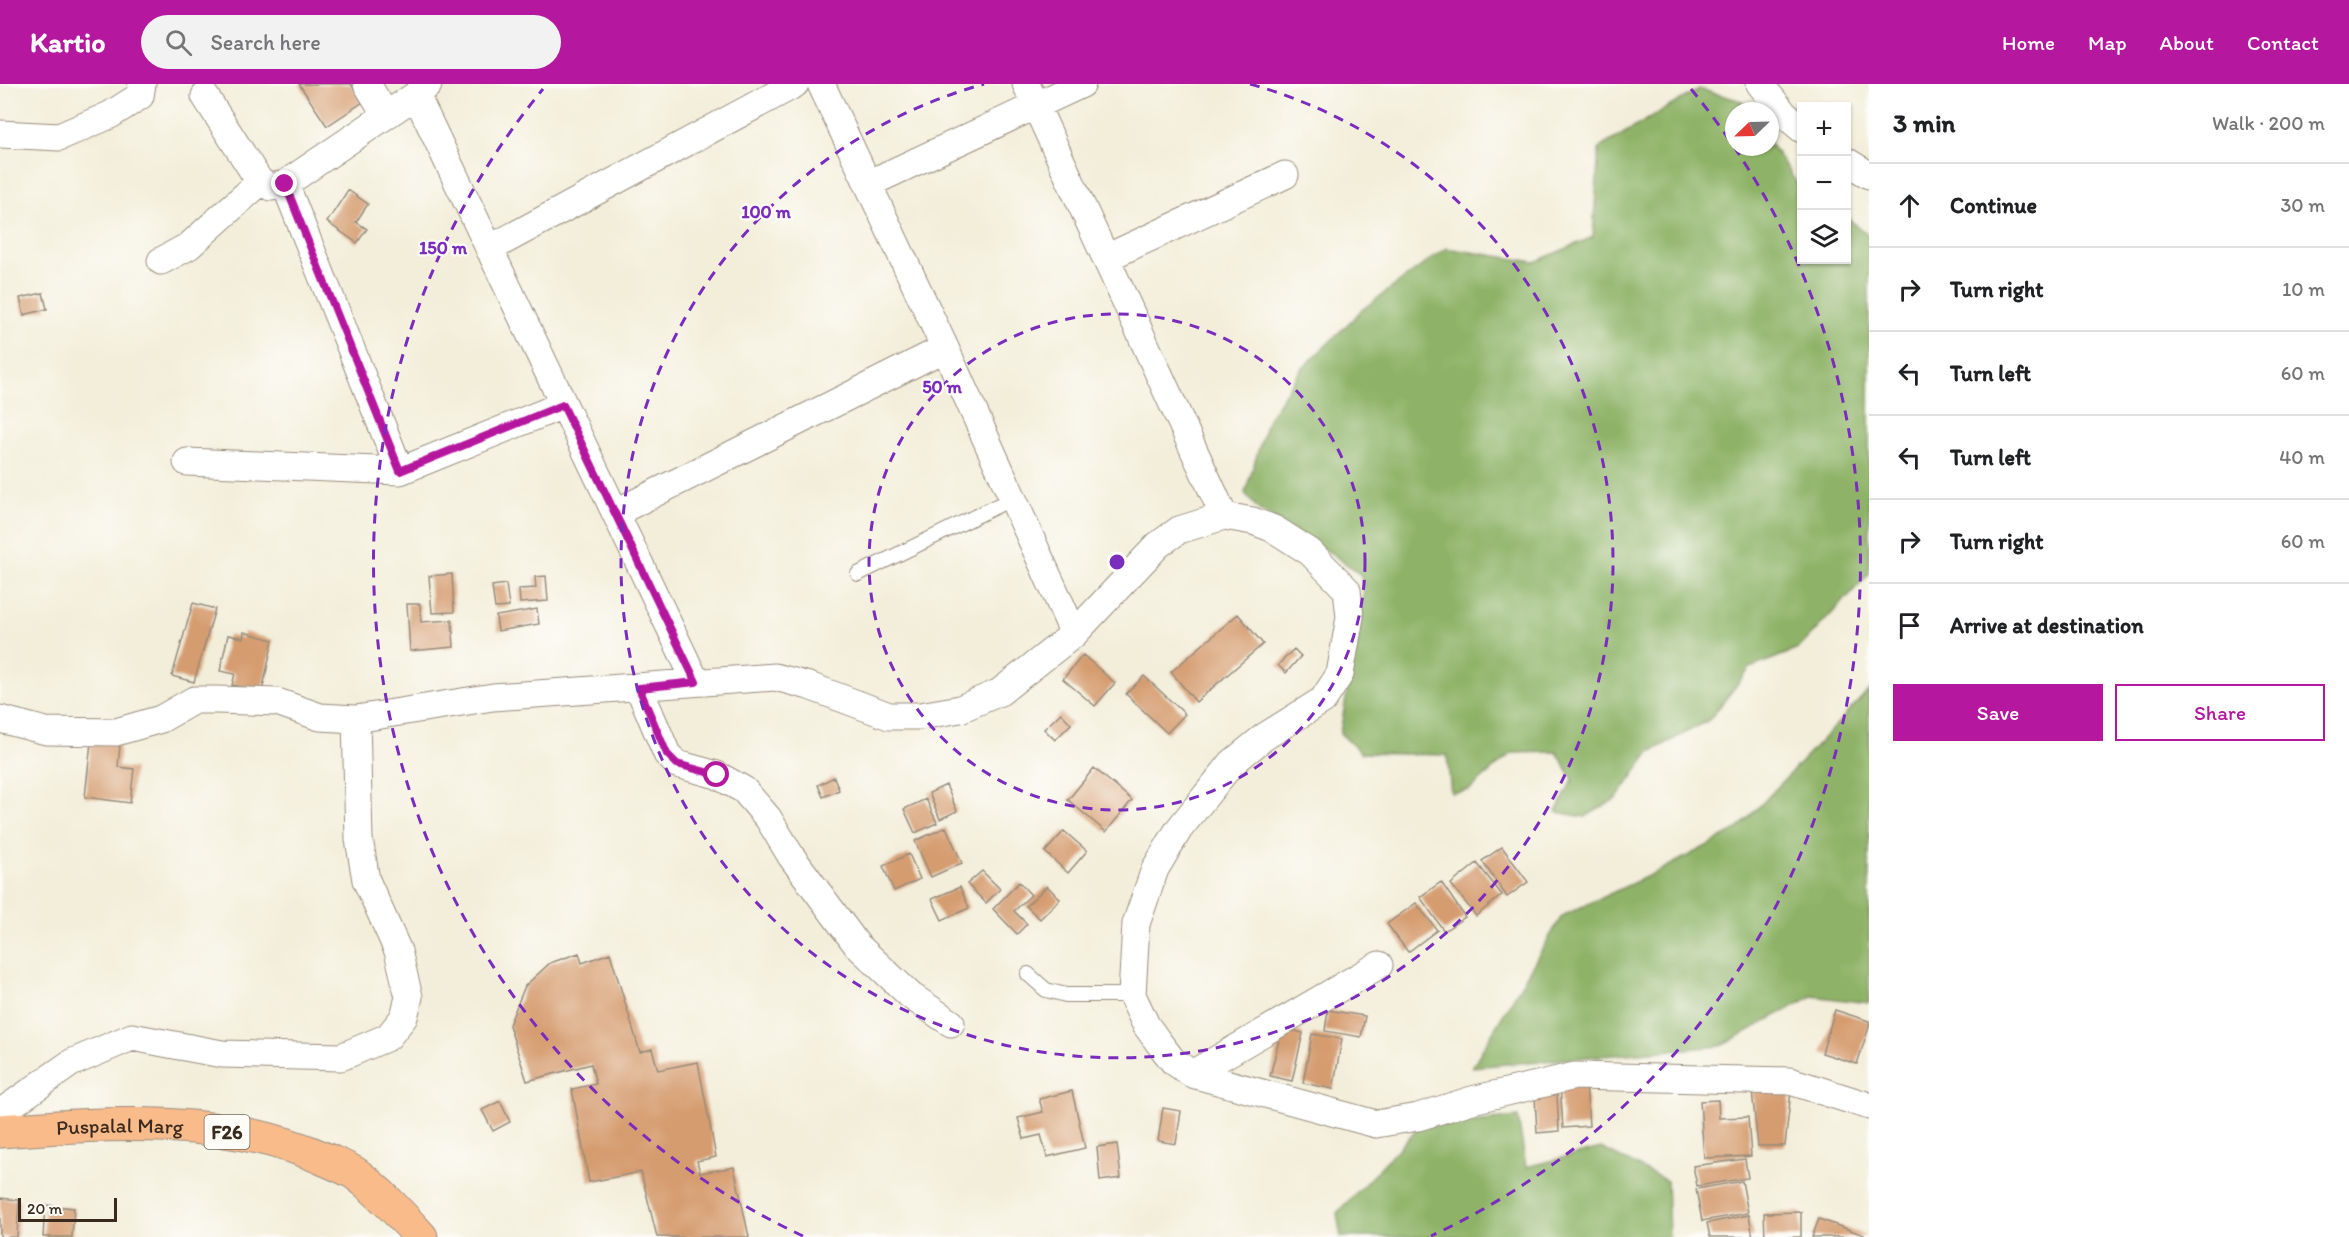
<!DOCTYPE html>
<meta charset="utf-8">
<style>
body{margin:0;font-family:Itim,sans-serif;background:#f2f2f2;color:#202124}
.controls{position:absolute;right:18px;top:18px;display:grid;overflow:hidden;border-radius:0px;box-shadow:0 2px 4px #0004}
.controls button{width:54px;height:54px;display:grid;place-items:center;padding:0;border:0;border-bottom:2px solid #e0e0e0;background:#fff;color:#202124;font:30px sans-serif}
.compass{position:absolute;left:1725px;top:18px;width:54px;height:54px;border-radius:50%;background:#fff;box-shadow:0 2px 4px #0004;rotate:247deg}
.scale{position:absolute;left:18px;bottom:15px;width:99px;box-sizing:border-box;padding-left:6px;border:3px solid #3b2a1e;border-top:0;font-size:16px;line-height:21px;white-space:nowrap;color:#3b2a1e;-webkit-text-stroke:4px #fdfcf7;paint-order:stroke}
.stop{position:absolute;width:18px;height:18px;margin:-14px;border:4px solid #b5179e;border-radius:50%;background:#fff}
.stop.end{background:#b5179e;border-color:#fff;box-shadow:0 2px 6px #0008}
.list{margin:0;padding:0;list-style:none}
h2{display:flex;justify-content:space-between;align-items:center;height:78px;margin:0;padding:0 24px;font-size:26px}
h2 small{font-size:20px;font-weight:400;color:#757577}
.list li{display:grid;grid-template-columns:39px 1fr auto;gap:18px;align-items:center;box-sizing:border-box;height:84px;padding:0 24px;border-top:2px solid #e0e0e0}
.list b{display:block;font-size:22px;white-space:nowrap}
.list em{font-size:20px;font-style:normal;color:#757577}
.actions{display:flex;gap:12px;padding:18px 24px}
.actions a{flex:1;padding:14px 0;border:2px solid #b5179e;border-radius:0px;text-align:center;font-size:21px;color:#b5179e}
.actions .main{background:#b5179e;color:#fff}
.icon{flex:none;width:33px;height:33px;fill:none;stroke:currentColor;stroke-width:2;stroke-linecap:round;stroke-linejoin:round}
.map{position:relative;flex:none;width:1869px;height:1153px;overflow:hidden}
header{display:flex;align-items:center;gap:36px;box-sizing:border-box;height:84px;padding:0 30px;background:#b5179e;color:#fff}
header strong{font-size:28px}
nav{display:flex;gap:33px;margin-inline-start:auto;font-size:21px}
.search{width:420px;height:54px;background:#f2f2f2;display:flex;align-items:center;gap:15px;box-sizing:border-box;padding:0 21px;border-radius:33px;color:#757577;font-size:22px}
main{display:flex}
aside{flex:1;background:#fff}
.map>svg:first-child{display:block}
</style>
<header>
<strong>Kartio</strong>
<div class="search"><svg class="icon" aria-label="search" viewBox="0 0 24 24"><circle cx="10" cy="10" r="6"/><path d="M15 15l6 6"/></svg>Search here</div>
<nav><a>Home</a><a>Map</a><a>About</a><a>Contact</a></nav>
</header>
<main>
<div class="map">
<svg width="1869" height="1153" viewBox="0 0 1869 1153">
<rect width="100%" height="100%" fill="#fdfcf7"/>
<filter id="ink" filterUnits="userSpaceOnUse"><feTurbulence type="fractalNoise" baseFrequency=".0167" numOctaves="2"/><feDisplacementMap in="SourceGraphic" scale="12" xChannelSelector="R" yChannelSelector="G"/><feConvolveMatrix kernelMatrix="1 2 1 2 8 2 1 2 1" color-interpolation-filters="sRGB"/></filter>
<filter id="wash" filterUnits="userSpaceOnUse"><feTurbulence type="fractalNoise" baseFrequency=".008" numOctaves="4" result="noise"/><feDisplacementMap in="SourceGraphic" scale="24" xChannelSelector="R" yChannelSelector="G"/><feGaussianBlur stdDeviation="1.35" result="paint"/><feColorMatrix in="noise" values="0 0 0 0 0 0 0 0 0 0 0 0 0 0 0 0 0 1.4 0 .05"/><feComposite in="paint" operator="in"/></filter>
<g filter="url(#wash)">
<rect width="100%" height="100%" fill="#f3eeda"/>
<path fill="#8eb368" stroke="#646e43" stroke-width="1.5" d="M1699,5L1742,17L1749,27H1734V63H1770V59L1796,98L1801,102L1802,176H1846L1847,134L1869,151V490L1798,565L1750,584L1709,636L1650,668L1617,714L1585,733L1556,728L1573,695L1557,668L1512,669L1469,706L1451,709L1447,671L1361,669L1340,649L1364,512L1361,491L1331,469L1258,425L1245,409L1268,335L1301,286L1363,225L1446,164L1535,178L1593,153L1599,64Z
M1869,606V919L1812,912L1721,962L1472,983L1562,832L1661,786L1737,746Z
M1518,1033L1526,1083L1601,1064L1667,1097L1669,1153H1341L1337,1129L1418,1044Z"/>
<g id="blocks">
<path fill="#d59c70" d="M299,0H351L363,18L327,42Z
M348,106L368,120L356,138L367,145L357,159L327,138Z
M43,209L47,225L24,231L20,214Z
M452,490L454,528L432,529L429,492Z
M546,492L548,517L520,519L519,505L536,504L535,493Z
M506,500L509,523L495,524L492,502Z
M193,519L215,525L194,598L172,592Z
M407,520H420L421,538L452,536L454,563L410,567Z
M537,525L539,540L498,547L496,532Z
M1238,530L1263,560L1196,618L1171,588Z
M244,548L273,556L262,608L232,601L235,590L220,587L228,551L243,554Z
M1294,565L1301,572L1286,589L1278,581Z
M1083,571L1115,599L1095,622L1063,595Z
M1144,592L1185,630L1167,649L1126,610Z
M1061,629L1071,640L1055,656L1044,645Z
M91,658L120,661L118,683L134,685L130,719L85,713Z
M1094,684L1132,716L1106,748L1068,716Z
M834,693L839,706L823,713L818,701Z
M946,701L957,727L940,735L929,709Z
M926,715L937,739L915,749L904,725Z
M946,743L962,779L931,793L915,757Z
M1064,747L1087,767L1068,789L1045,768Z
M1502,763L1528,798L1507,813L1482,777Z
M909,770L920,795L894,807L883,782Z
M1477,779L1502,811L1476,832L1451,800Z
M982,787L1000,805L986,819L967,800Z
M1019,798L1031,811L1014,827L1027,840L1017,850L993,825Z
M1441,798L1465,833L1444,847L1420,813Z
M1047,802L1060,815L1040,835L1026,822Z
M960,803L969,824L942,836L932,815Z
M1416,819L1437,846L1408,868L1387,840Z
M579,869L582,879L610,869L640,968L652,965L658,986L698,978L716,1073L697,1077L700,1089L734,1083L749,1153H657L641,1088L589,1098L572,1005L596,1000L591,980L527,997L509,941L525,902L550,879Z
M1328,926L1365,932L1361,953L1325,947Z
M1835,926L1869,937V943L1857,980L1822,969Z
M1282,944L1303,949L1292,997L1270,992Z
M1312,950L1342,955L1333,1005L1303,999Z
M1586,999L1589,1042L1563,1044L1560,1000Z
M1072,1007L1085,1064L1047,1073L1041,1051L1024,1055L1018,1034L1043,1028L1039,1015Z
M1752,1007H1791L1785,1062H1758Z
M1557,1011L1559,1047L1537,1049L1535,1012Z
M1718,1016L1719,1034L1748,1033L1751,1072L1704,1074L1700,1017Z
M500,1017L510,1038L493,1047L482,1026Z
M1163,1024L1181,1027L1176,1060L1158,1057Z
M1117,1060L1121,1094L1100,1097L1097,1063Z
M1745,1075L1748,1094L1697,1102L1693,1082Z
M1742,1097L1748,1129L1702,1137L1696,1105Z
M0,1114L19,1116L17,1153H0Z
M45,1121L74,1124L72,1153H43Z
M1801,1128V1153H1765L1764,1129Z
M1749,1131L1753,1153H1710L1707,1139Z
M1819,1135L1864,1151L1863,1153H1812Z"/>
</g>
</g>
<g filter="url(#ink)">
<use href="#blocks" fill-opacity="0" stroke="#978c7c" stroke-width="1.5"/>
<g fill="none" stroke-linecap="round" stroke-linejoin="round">
<defs>
<path id="lane" d="M858,490L1013,414
M1028,890L1046,906L1066,911H1132"/>
<path id="street" d="M367,0L386,31
M821,0L945,264L1074,550
M1026,0L1224,432
M1760,0L1785,31L1802,45
M416,11L696,598
M205,12L260,98L271,103L285,100L416,11L428,1
M0,50L59,53L110,31L140,12L142,0
M1846,77L1869,91
M285,100L400,387
M868,100L1082,0
M489,165L795,0
M1106,174L1285,91
M161,177L189,162L260,98
M187,378L400,387L563,321
M615,429L945,264
M639,604L667,670L677,680L717,691L744,706L768,734L791,772L857,861L911,912L951,939
M0,635L46,647L116,648L161,635L194,616H217L277,618L320,633L356,635L493,613L775,593L809,602L889,632H920L960,625L1000,608L1074,550L1158,461L1179,446L1224,432L1253,437L1274,445L1310,468L1347,506L1350,533L1340,590L1323,616L1264,653L1232,679L1179,745L1155,785L1136,840L1132,911L1146,941L1159,959L1173,977L1192,990L1376,1040L1418,1033L1472,1016L1575,992L1790,997L1869,1022
M1192,990L1379,881
M0,1029L71,979L132,953L222,970L341,973L388,953L404,933L409,913L398,867L366,796L359,755L356,635"/>
<g id="primary">
<path id="s1" d="M0,1047C107,1039 227,1030 327,1076C336,1080 347,1084 356,1090C380,1108 401,1131 421,1153"/>
</g>
</defs>
<use href="#lane" stroke="#978c7c" stroke-width="16"/>
<use href="#street" stroke="#978c7c" stroke-width="29"/>
<use href="#primary" stroke="#978c7c" stroke-width="35"/>
<use href="#lane" stroke="#fff" stroke-width="14"/>
<use href="#street" stroke="#fff" stroke-width="27"/>
<use href="#primary" stroke="#fabb8b" stroke-width="33"/>
</g>
</g>
<g fill="none" stroke-linecap="round" stroke-linejoin="round" filter="url(#ink)">
<path stroke="#b5179e" stroke-width="8" d="M285,100L400,387L563,321L696,598L639,604L667,670L677,680L717,691"/>
</g>
<g fill="none" stroke="#7b2cbf" stroke-width="3" stroke-dasharray="10 8">
<circle cx="1117" cy="478" r="248"/>
<path d="M1250 0A496 496 0 1 1 984 0"/>
<path d="M803 1152A744 744 0 0 1 543 5M1691 5A744 744 0 0 1 1431 1152"/>
</g>
<g text-anchor="middle" dominant-baseline="central" stroke-width="4.5" stroke-linejoin="round" paint-order="stroke">
<rect fill="#fdfcf7" stroke="#75695f" stroke-width="1.5" x="204.5" y="1031" width="45" height="34" rx="4.5"/>
<g font-size="20" font-weight="bold" fill="#3b2a1e">
<text x="227" y="1048">F26</text>
</g>
<g font-size="21" fill="#3b2a1e" stroke="#fdfcf7">
<text stroke="none"><textPath href="#s1" startOffset="120">Puspalal Marg</textPath></text>
</g>
</g>
<circle cx="1117" cy="478" r="9" fill="#7b2cbf" stroke="#fdfcf7" stroke-width="3"/>
<g font-size="18" text-anchor="middle" font-weight="bold" fill="#7b2cbf" stroke="#fdfcf7" stroke-width="4.5" stroke-linejoin="round" paint-order="stroke">
<text x="766" y="134">100 m</text>
<text x="443" y="170">150 m</text>
<text x="942" y="309">50 m</text>
</g>
</svg>
<div class="controls">
<button>+</button>
<button>−</button>
<button><svg class="icon" aria-label="layers" viewBox="0 0 24 24"><path d="M12 4l9 5-9 5-9-5zM3 14l9 5 9-5"/></svg></button>
</div>
<svg class="compass" viewBox="-18 -18 36 36"><path d="M0-13l5 13h-10z" fill="#e53935"/><path d="M0 13l5-13h-10z" fill="#757577"/></svg>
<div class="scale">20 m</div>
<div class="stop" style="left:717px;top:691px"></div>
<div class="stop end" style="left:285px;top:100px"></div>
</div>
<aside>
<h2>3 min<small>Walk · 200 m</small></h2>
<ul class="list">
<li><svg class="icon" aria-label="ahead" viewBox="0 0 24 24"><path d="M12 20V5M6 11l6-6 6 6"/></svg><div><b>Continue</b></div><em>30 m</em></li>
<li><svg class="icon" aria-label="right" viewBox="0 0 24 24"><path d="M7 20v-9h11M14 6l5 5-5 5"/></svg><div><b>Turn right</b></div><em>10 m</em></li>
<li><svg class="icon" aria-label="left" viewBox="0 0 24 24"><path d="M17 20v-9H6M10 6l-5 5 5 5"/></svg><div><b>Turn left</b></div><em>60 m</em></li>
<li><svg class="icon" aria-label="left" viewBox="0 0 24 24"><path d="M17 20v-9H6M10 6l-5 5 5 5"/></svg><div><b>Turn left</b></div><em>40 m</em></li>
<li><svg class="icon" aria-label="right" viewBox="0 0 24 24"><path d="M7 20v-9h11M14 6l5 5-5 5"/></svg><div><b>Turn right</b></div><em>60 m</em></li>
<li><svg class="icon" aria-label="arrive" viewBox="0 0 24 24"><path d="M6 21V4h12l-3 4 3 4H6"/></svg><div><b>Arrive at destination</b></div></li>
</ul>
<div class="actions"><a class="main">Save</a><a>Share</a></div>
</aside>
</main>
